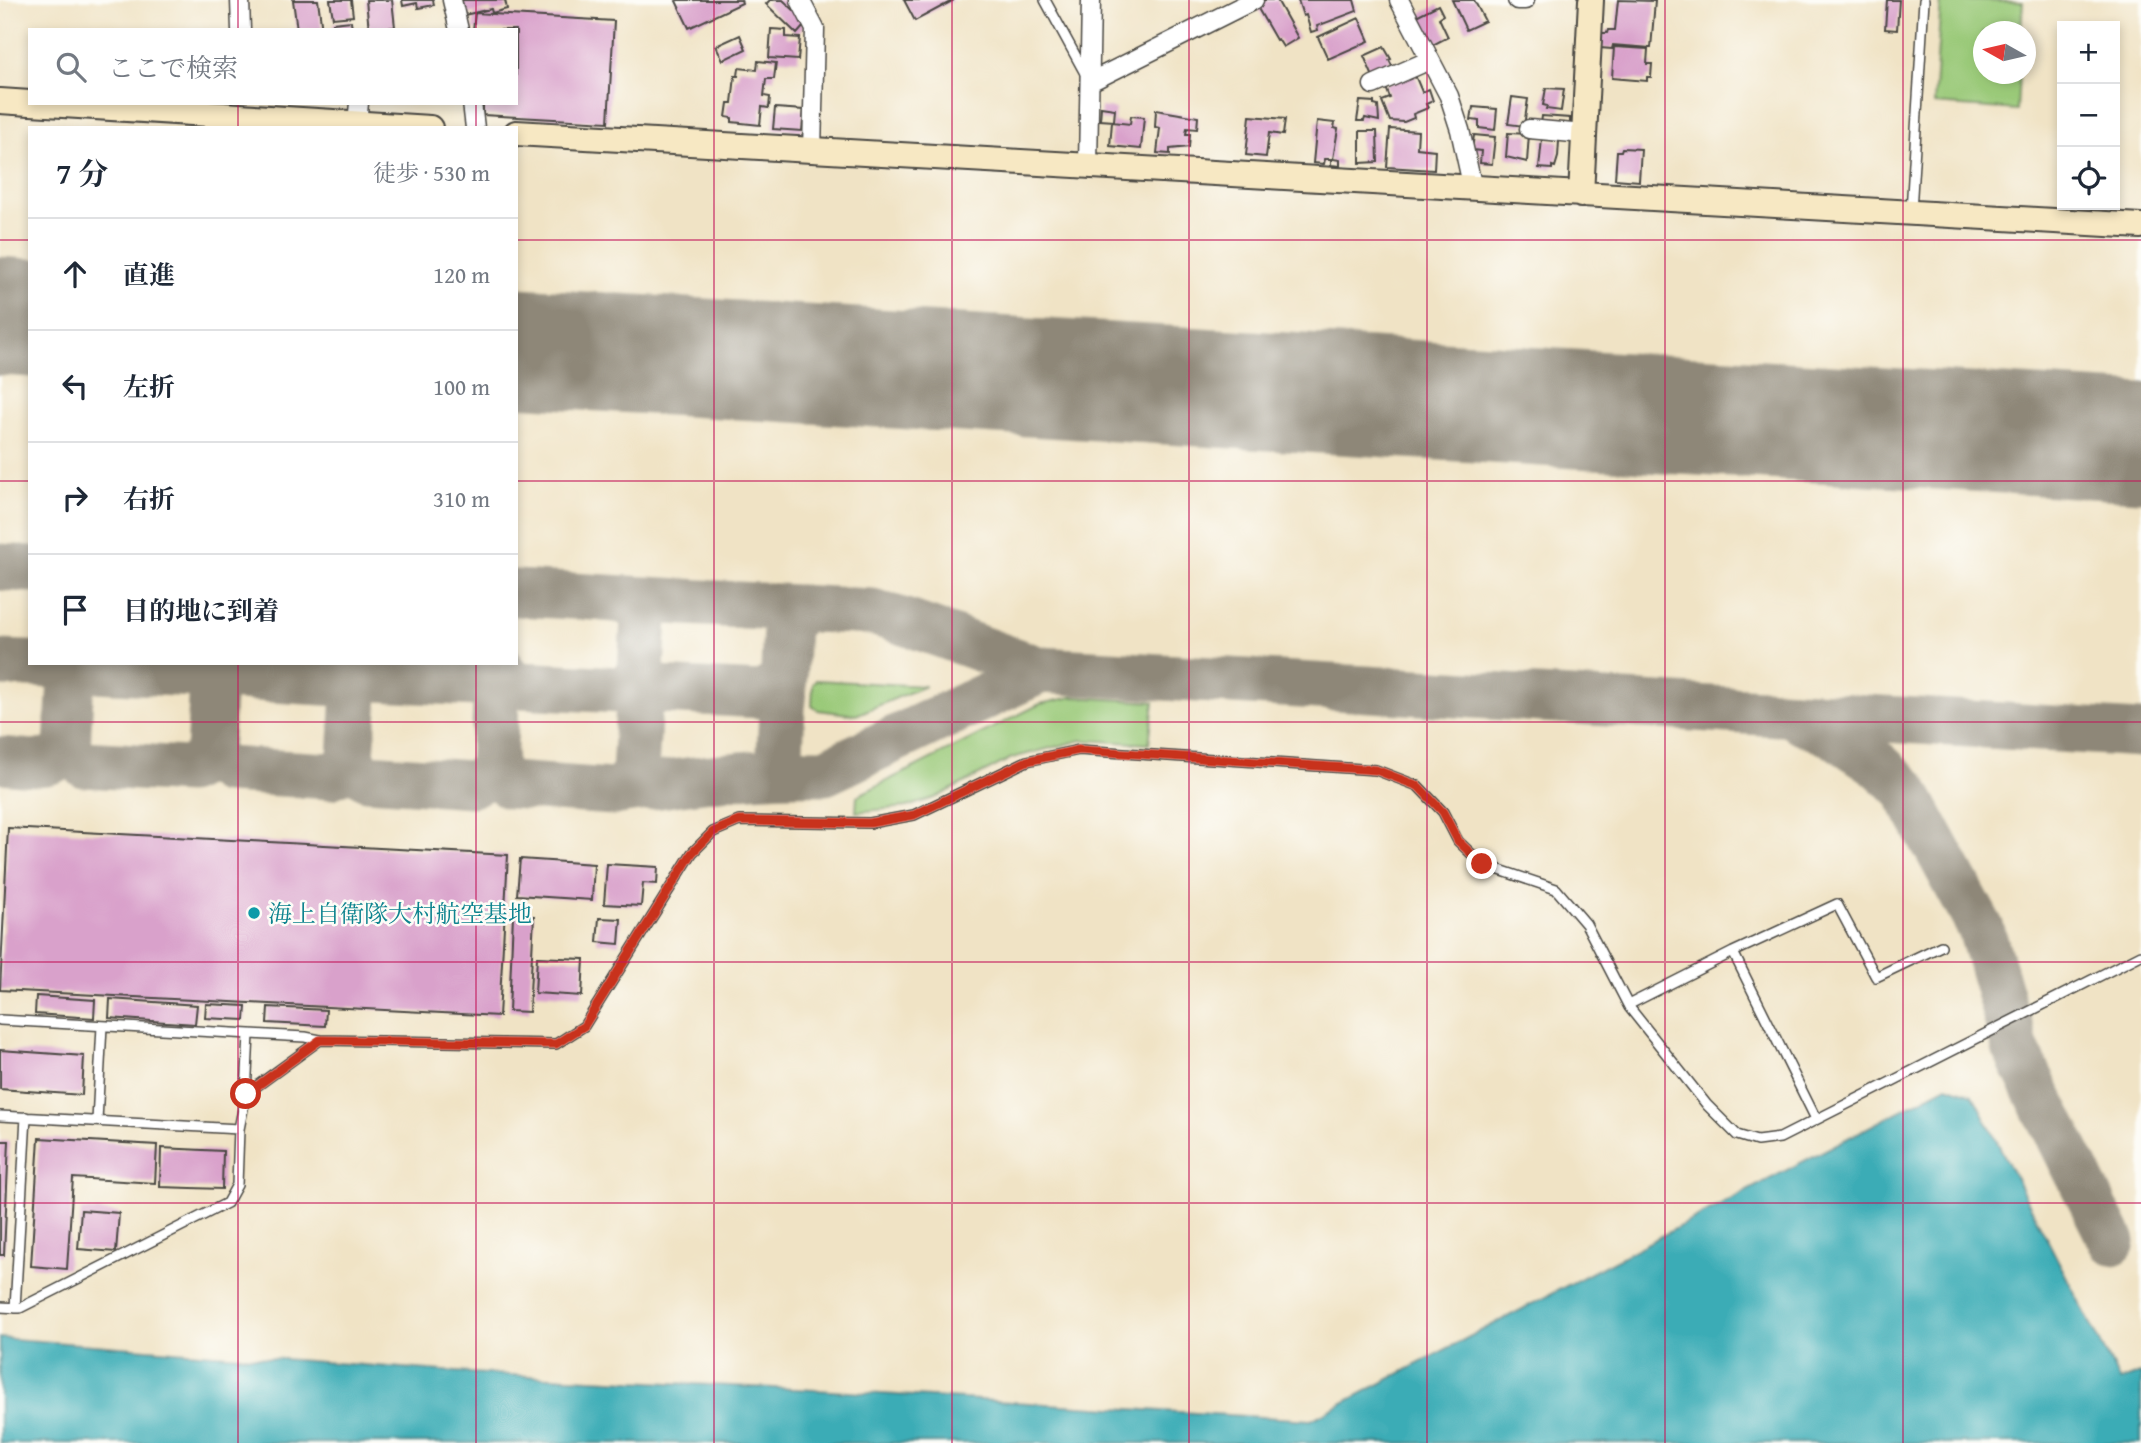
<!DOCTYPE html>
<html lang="ja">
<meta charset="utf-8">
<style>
body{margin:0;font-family:"Gentium Book Plus","Noto Serif JP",serif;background:#f6f6f7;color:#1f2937}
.controls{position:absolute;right:21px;top:21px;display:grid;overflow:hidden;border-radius:0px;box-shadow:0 4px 10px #0003}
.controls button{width:63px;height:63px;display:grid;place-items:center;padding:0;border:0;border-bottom:2px solid #e0e1e3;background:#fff;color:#1f2937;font:35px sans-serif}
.compass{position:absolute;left:1973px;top:21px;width:63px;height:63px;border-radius:50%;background:#fff;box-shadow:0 4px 10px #0003;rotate:278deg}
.stop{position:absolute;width:21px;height:21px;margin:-16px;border:5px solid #c8321e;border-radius:50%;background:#fff}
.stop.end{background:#c8321e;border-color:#fff;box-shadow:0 2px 7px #0008}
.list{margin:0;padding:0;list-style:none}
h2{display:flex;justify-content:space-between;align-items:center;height:91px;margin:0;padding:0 28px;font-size:30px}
h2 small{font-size:23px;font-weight:400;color:#747a83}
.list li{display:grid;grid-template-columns:46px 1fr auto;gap:21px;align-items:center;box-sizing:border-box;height:112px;padding:0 28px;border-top:2px solid #e0e1e3}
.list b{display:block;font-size:26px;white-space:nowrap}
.list em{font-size:23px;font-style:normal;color:#747a83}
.icon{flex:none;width:38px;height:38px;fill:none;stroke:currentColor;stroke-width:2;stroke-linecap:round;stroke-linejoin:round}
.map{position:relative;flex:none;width:2141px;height:1443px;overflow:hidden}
.search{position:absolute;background:#fff;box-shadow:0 4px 10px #0003;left:28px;top:28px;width:490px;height:77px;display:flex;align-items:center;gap:18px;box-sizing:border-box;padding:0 24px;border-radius:0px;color:#747a83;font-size:26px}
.panel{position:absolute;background:#fff;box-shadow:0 4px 10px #0003;left:28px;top:126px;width:490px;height:539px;border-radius:0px}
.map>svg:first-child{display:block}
</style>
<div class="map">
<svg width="2141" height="1443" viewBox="0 0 2141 1443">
<rect width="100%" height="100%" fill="#fdfcf7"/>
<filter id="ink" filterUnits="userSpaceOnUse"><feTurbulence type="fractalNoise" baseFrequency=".0143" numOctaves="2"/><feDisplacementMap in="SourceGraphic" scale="14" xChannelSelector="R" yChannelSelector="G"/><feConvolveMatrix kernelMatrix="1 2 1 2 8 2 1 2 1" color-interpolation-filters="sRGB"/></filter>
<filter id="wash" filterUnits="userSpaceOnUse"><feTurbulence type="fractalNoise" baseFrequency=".00686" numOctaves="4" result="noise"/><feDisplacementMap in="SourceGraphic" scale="28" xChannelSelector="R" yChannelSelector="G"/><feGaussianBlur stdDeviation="1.57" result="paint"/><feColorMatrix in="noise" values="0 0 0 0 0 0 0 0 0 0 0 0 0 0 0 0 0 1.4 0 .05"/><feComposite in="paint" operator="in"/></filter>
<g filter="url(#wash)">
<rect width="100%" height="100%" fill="#f0e3c5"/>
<path fill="#9ac978" stroke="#627a52" stroke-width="2" d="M1941,0L2023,2L2021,31L1983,32V74H2019L2017,110L1934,104Z
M816,680L925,686L856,715L818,710L812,706L813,684Z
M1072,697L1154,702L1149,744L1082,740L1012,758L937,797L907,807L856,812L857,796L1040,704Z"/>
<path fill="#3bacb6" stroke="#336c70" stroke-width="2" d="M1947,1086L1973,1095L2120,1381L2141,1373V1443H0V1338L470,1373L816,1390L1311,1420Z"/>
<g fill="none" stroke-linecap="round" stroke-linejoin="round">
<path stroke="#8e8778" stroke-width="47" d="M0,567L30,569
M516,593L872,612C930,628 985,652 1041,670L2141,734
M0,663L53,665L56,663
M72,663L67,746L75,757L84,764L188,770C212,760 209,748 211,724
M86,663L94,669L196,674L211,663
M214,663L209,752L217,763L226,770L330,776L344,770L351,756L353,729
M220,663L237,677L339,683L353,672L356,663
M357,663L351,756L358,770L367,777L471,784C497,774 493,762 494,737
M358,663L376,678L477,683L491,673L498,663
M498,663L493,767L500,778L510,785L613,792L627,786L635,771L644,619C634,600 621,599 602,598
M498,663L505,676L519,685L621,690L635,680L641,670
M641,670L647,681L660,690L762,695L776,685L784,676
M1802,721L1836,736L1878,764L1905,789L1981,929L2016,1050L2112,1242
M0,760C20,761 57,771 66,747C69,739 68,727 68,719
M799,771L786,765L780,752L786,626L801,608
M613,792C683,781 755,770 825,772L1041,670"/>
<path stroke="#8e8778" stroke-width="119" d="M0,316L30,318
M516,347L2141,442"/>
</g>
<g id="blocks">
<path fill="#d9a1cb" d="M293,0H318L322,30H297Z
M330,0H351L353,16L333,18Z
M366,0H392L395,27L369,30Z
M402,0H433L434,5L418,8L417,3L403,6Z
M460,0H505L507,9L492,13L491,9L464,15Z
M678,0H741L742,3L689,28L676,1Z
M770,0H783L797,13L804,26L797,34L766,4Z
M904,0H954L915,21Z
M1264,0H1277L1298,38L1283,47L1278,39L1276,40L1256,5Z
M1298,0H1354L1357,11L1317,26L1318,30L1311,32L1306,15L1303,16Z
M1452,0H1474L1485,21L1466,30Z
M1618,0L1655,1L1651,48L1613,45L1612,49L1600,48L1602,33H1607L1608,30H1615Z
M1887,0H1899L1897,30L1885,29Z
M1438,5L1443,15L1439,18L1448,37L1429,47L1414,17Z
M475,13L614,21L608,122L483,115V103H516V30H473Z
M1359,18L1369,41L1328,59L1318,37Z
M351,21L352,30H333V23Z
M771,29L786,30V37L800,38L798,60L769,58Z
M740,35L746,49L723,60L716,46Z
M1384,47L1391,59L1389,60L1393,68L1373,77L1364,56Z
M1614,47L1648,49L1647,64H1652L1651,77H1647V81L1612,78Z
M758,61L776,63L774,79H766L764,96L770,97L769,108L762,107L760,125L732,122V118L726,117L728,103H732L735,76H738L739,68L757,70Z
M1414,73L1422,92L1429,89L1433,101L1426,104L1428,108L1413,114L1414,118L1404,122L1390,121L1382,101L1390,98L1385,85Z
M1546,88L1564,89L1561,111L1546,109L1547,106L1543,105Z
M1512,97L1528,99L1524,126L1508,124Z
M1360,101L1374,102V105L1378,106L1379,121L1365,118L1364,121H1357Z
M1101,107L1115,109L1114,121L1100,120Z
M1473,107L1497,109L1495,130L1479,128V121L1471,120Z
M775,108L804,110L802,131L773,129Z
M1156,110L1198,117L1197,129L1187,128L1186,134H1190L1189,147L1170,149V154L1157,153L1160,128L1155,127Z
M1131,116L1144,117L1141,149L1110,146L1112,122L1130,124Z
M1250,116L1285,119L1283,135L1269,133L1266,157L1246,155Z
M1542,116L1570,118V126L1541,124Z
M1317,121L1335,123L1334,128L1338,129L1333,159L1340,160V166L1331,165V159H1325L1324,164L1313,163Z
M1390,129L1418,131L1417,148L1435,150L1434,170L1387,167Z
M1360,131H1377L1378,162L1360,163Z
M1508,133L1529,134L1527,162L1506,157Z
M1474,135L1495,137L1492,164L1480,163L1481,151L1472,150Z
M1542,139L1559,141L1558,157L1555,167L1552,166V169L1539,168Z
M1622,148L1641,149L1639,181L1615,179L1617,151H1621Z
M8,828L508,855L499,1016L0,990Z
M520,859L594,864L592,900L517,895Z
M607,864L658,867L657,884L643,883L641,906L604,904Z
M513,915L534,916L529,1012L509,1011Z
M599,918L621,919L619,944L597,942Z
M537,957L584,959L582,996L535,993Z
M36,996L95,1000L94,1018L35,1014Z
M110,999L197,1005L195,1024L109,1018Z
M206,1004L246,1006L245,1020L205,1018Z
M268,1007L326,1010L325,1026L267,1023Z
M0,1050L84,1056L82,1095L0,1089Z
M39,1138L157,1145L155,1183L73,1178L67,1269L31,1266Z
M0,1141H9L4,1255H0Z
M161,1148L223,1151L222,1189L160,1187Z
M81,1210L119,1213L116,1252L78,1249Z"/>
</g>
</g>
<g filter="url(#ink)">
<use href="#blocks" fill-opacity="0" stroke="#494742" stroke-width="2"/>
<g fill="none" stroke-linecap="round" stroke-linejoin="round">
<defs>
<path id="lane" d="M1045,0L1086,75
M1911,211L1924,0
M1733,952L1837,904L1876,977L1941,946
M1628,1005L1733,952L1816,1119
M0,1020L305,1037L320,1040
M246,1094L249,1034
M0,1116L239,1129
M97,1121L102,1026
M0,1307L20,1308L227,1203L237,1185L239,1129L246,1094L320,1040L556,1044L584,1026L692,853L713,832L739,821L870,823L914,815L1027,761L1079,750L1376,770L1418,786L1443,812L1458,841L1482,864L1556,889L1586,924L1629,1007L1707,1105L1737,1135L1757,1141L1780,1138L2141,955
M15,1308L26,1117"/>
<path id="street" d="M240,0L241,30
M452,0L459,30
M800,0L815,29L812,151
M1399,0L1449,96L1460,130L1473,189
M1517,0H1525
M1090,82L1254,0
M1373,85L1430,60
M472,103L475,128
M357,123L359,103
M1529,129L1584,134
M1088,165L1091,0"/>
<path id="secondary" d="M0,101L30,103
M31,103L430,128
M516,133L2141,226
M1581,195L1591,0"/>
</defs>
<use href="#lane" stroke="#494742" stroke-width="12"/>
<use href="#street" stroke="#494742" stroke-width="21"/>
<use href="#secondary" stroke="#494742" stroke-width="28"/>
<use href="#lane" stroke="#fff" stroke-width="9"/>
<use href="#street" stroke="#fff" stroke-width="18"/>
<use href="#secondary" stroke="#f7e8c3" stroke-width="24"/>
</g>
</g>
<g fill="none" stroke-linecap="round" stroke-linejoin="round" filter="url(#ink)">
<path stroke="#c8321e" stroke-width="9" d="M246,1094L320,1040L556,1044L584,1026L692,853L713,832L739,821L870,823L914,815L1027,761L1079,750L1376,770L1418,786L1443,812L1458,841L1482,864"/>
</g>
<path fill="none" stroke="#c2185b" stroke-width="2" stroke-opacity="0.55" d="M238,0V30M476,0V30M714,0V1443M952,0V1443M1189,0V1443M1427,0V1443M1665,0V1443M1903,0V1443M238,103V128M476,103V128M0,240H30M516,240H2141M0,481H30M516,481H2141M238,663V1443M476,663V1443M0,722H2141M0,962H2141M0,1203H2141"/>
<circle fill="#0f9aa8" stroke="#fdfcf7" stroke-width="2.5" cx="254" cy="913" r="7"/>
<g text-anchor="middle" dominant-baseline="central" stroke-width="5" stroke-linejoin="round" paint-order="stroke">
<g font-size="24" fill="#0d838f" stroke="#fdfcf7" text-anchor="start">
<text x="268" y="913">海上自衛隊大村航空基地</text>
</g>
</g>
</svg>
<div class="controls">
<button>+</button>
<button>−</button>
<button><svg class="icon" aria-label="locate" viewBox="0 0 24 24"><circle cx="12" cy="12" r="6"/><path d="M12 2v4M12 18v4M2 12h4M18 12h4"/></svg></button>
</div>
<svg class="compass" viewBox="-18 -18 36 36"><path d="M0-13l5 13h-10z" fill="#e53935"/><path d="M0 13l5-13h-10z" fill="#747a83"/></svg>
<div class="stop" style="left:246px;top:1094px"></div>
<div class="stop end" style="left:1482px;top:864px"></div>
<div class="search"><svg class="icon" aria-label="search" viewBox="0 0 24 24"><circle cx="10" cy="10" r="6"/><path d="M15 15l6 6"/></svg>ここで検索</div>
<section class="panel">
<h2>7 分<small>徒歩 · 530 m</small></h2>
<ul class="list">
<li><svg class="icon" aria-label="ahead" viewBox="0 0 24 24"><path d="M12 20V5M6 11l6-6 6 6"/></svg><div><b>直進</b></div><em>120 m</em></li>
<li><svg class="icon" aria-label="left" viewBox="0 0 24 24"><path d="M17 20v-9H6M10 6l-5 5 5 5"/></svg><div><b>左折</b></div><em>100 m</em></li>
<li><svg class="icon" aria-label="right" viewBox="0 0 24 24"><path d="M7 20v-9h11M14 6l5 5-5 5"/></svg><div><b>右折</b></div><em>310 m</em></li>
<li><svg class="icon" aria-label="arrive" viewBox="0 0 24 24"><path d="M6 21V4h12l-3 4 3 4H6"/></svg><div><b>目的地に到着</b></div></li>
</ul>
</section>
</div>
